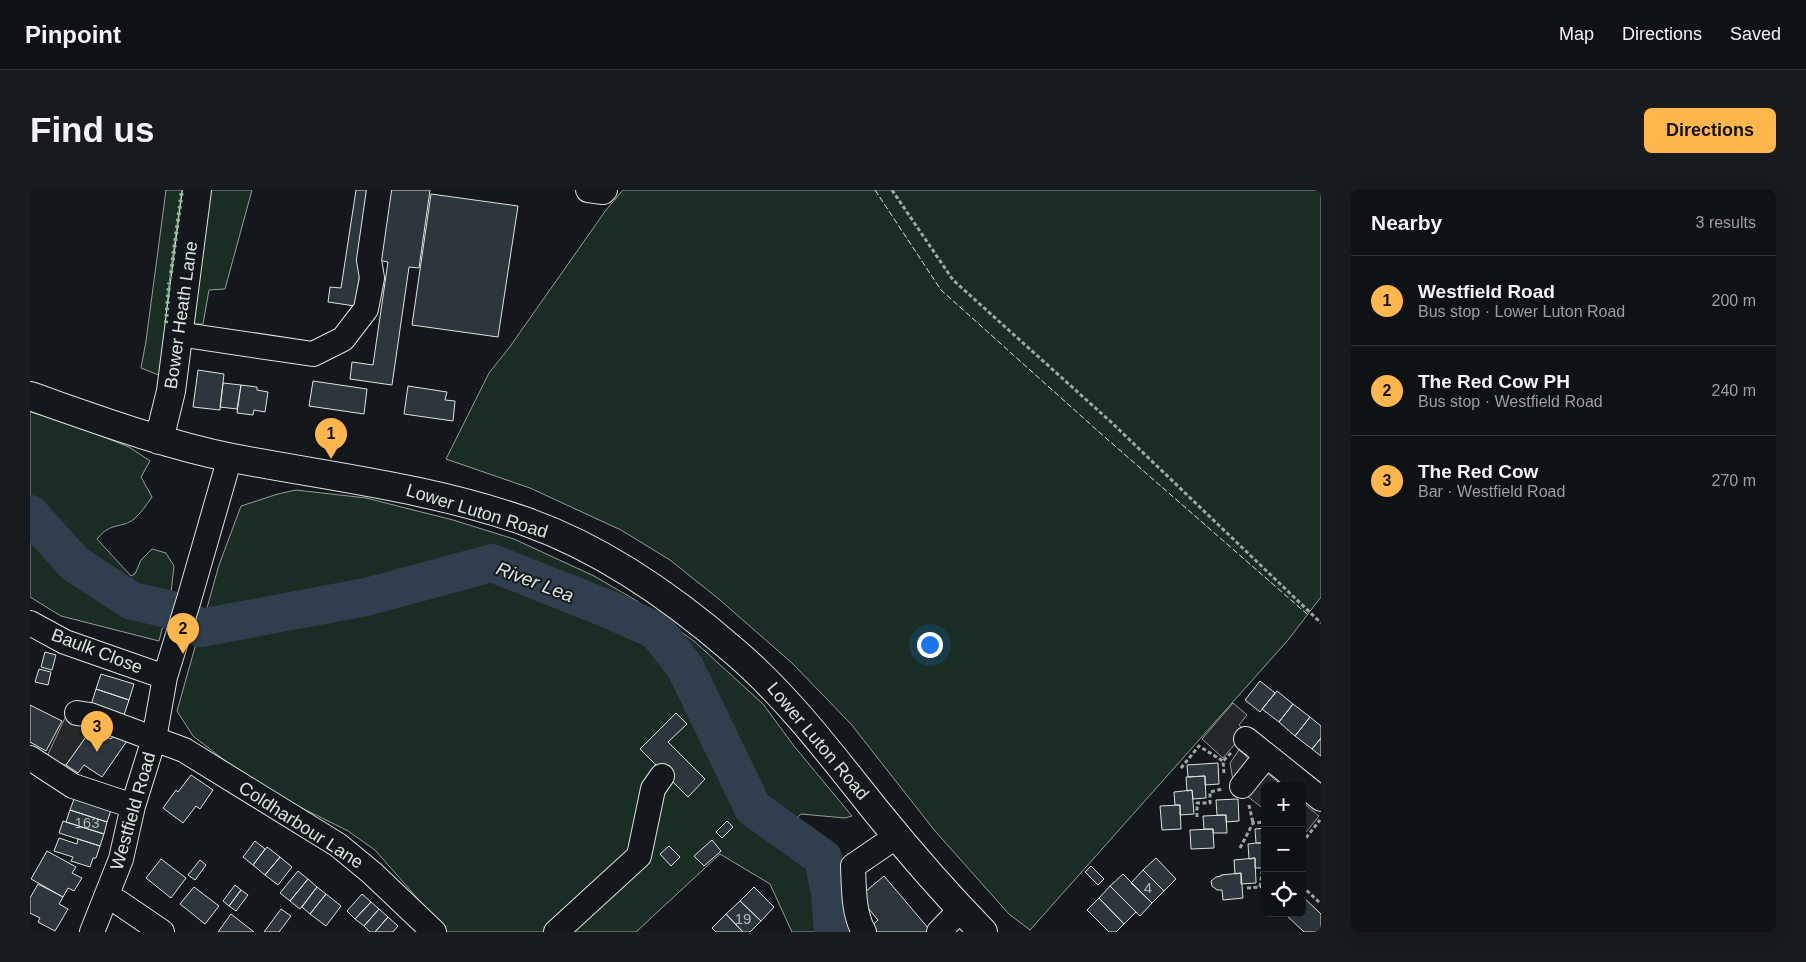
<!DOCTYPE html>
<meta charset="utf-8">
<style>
body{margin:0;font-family:Helvetica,sans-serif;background:#181b1e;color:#f1f3f6}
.controls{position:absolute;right:15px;bottom:15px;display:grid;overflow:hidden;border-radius:8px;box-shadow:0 5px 20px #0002}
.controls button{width:45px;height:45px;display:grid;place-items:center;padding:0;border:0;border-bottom:1px solid #2f3234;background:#0f1215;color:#f1f3f6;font:25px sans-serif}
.you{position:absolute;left:899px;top:454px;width:18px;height:18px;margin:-12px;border:4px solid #fff;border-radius:50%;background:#1a73e8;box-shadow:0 0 0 8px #1a73e833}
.badge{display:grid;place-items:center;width:32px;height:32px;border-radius:50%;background:#ffb74d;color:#111;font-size:16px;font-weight:700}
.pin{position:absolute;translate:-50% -41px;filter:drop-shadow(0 1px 2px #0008)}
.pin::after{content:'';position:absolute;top:26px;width:18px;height:15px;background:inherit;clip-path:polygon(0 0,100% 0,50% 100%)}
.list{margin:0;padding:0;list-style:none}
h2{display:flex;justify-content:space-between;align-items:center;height:65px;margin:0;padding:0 20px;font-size:21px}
h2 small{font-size:16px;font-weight:400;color:#9b9ea0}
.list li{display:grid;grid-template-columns:32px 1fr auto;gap:15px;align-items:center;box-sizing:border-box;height:90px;padding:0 20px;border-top:1px solid #2f3234}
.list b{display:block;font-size:19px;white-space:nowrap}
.list p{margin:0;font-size:16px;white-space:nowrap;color:#9b9ea0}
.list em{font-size:16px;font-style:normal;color:#9b9ea0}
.icon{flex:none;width:28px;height:28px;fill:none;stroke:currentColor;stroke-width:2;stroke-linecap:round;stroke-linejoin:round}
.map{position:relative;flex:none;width:1291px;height:742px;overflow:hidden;border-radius:8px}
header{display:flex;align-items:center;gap:30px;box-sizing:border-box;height:70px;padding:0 25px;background:#0f1215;border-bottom:1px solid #2f3234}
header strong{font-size:24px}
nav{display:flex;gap:28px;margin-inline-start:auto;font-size:18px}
.intro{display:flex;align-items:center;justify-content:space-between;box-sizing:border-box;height:120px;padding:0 30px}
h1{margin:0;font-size:35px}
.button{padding:12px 22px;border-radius:8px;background:#ffb74d;color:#111;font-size:18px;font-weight:700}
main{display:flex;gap:30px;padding:0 30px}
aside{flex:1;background:#0f1215;border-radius:8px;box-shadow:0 5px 20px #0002}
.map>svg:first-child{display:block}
</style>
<header>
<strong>Pinpoint</strong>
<nav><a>Map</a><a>Directions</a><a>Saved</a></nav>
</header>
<div class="intro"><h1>Find us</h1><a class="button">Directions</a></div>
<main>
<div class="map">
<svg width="1291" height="742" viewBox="0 0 1291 742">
<rect width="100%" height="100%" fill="#14181c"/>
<path fill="#1a2d24" stroke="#939e99" d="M136,0H152L139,93L131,186L111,178L116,151Z
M177,0H222L195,99L179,100L173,134H160Z
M593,0H1291V407L1258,450L1000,740L979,724L905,641L821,534L762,473L690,410L640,370L591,340L500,298L416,269L459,183L479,158L576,20Z
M0,218L99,257L120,271L111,287L122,307C117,314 111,323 104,329C92,339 81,331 67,349L101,386L105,384L111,370L122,359L136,363L144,376L140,412L102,406L52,369L0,315Z
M266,300L336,308L423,330L484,349L564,386L607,411L664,451L733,514L764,556L822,626L815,628L771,624L753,640L723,618L655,477L627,441L580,420L638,476L685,566L722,631L764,653L784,673L791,695L788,723L795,742H762L740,694L690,664L606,742H417L345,660L318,641L228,596L163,546L147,521L167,450L192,442L214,439L328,409L216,426L175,425L189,375L211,316L248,304Z
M0,334L41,379L97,418L135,428L129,451L31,426L0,407Z"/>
<path fill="#24282b" stroke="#939e99" d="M43,511L105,532L81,549L63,537L36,575L23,571L18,564Z
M1203,513L1217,525L1209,535L1216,541L1193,568L1172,549Z
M1209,560L1253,596H1235V620L1204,596L1200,573Z
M1272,612L1289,626L1272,647Z"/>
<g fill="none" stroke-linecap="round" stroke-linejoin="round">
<path stroke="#2f3f4d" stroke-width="38" d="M0,324L45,374L102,411L138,419L171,438L336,407L462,373L578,419L627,441L655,477L723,618L793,668L800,703L803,742"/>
</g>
<path fill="#2c363c" stroke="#d8e6dc" d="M326,0H343L325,116L298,112L300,97L311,98Z
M357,0H400L389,78L379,77L362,195L320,189L322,172L343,175L358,72L347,70Z
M401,4L488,16L468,147L382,135Z
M168,180L194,184L190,220L163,217Z
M283,191L337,199L334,224L279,216Z
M193,193L211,195L207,219L190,217Z
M211,195L227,197V200L238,202L235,222L224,220L223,225L207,223Z
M378,196L417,202L415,210L425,211L423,231L374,224Z
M15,462L26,465L22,480L11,477Z
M9,479L21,482L18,495L5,492Z
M71,484L104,494L99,510L66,499Z
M1230,491L1245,503L1230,522L1215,510Z
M66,499L99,510L94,525L61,515Z
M1247,501L1263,514L1249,532L1232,519Z
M1263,514L1280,527L1265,546L1249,532Z
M0,515L32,531L16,561L0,552Z
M646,523L657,534L638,552L675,589L658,607L610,559Z
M1280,527L1291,536V548L1282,559L1265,546Z
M63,537L81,549L88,540L99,548L72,587L54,575L48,583L36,575Z
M1291,548V566L1282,559Z
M1188,573L1189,594L1175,595V586L1158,587L1157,575Z
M161,585L183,600L170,619L166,616L153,633L133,618L146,600L148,602Z
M1175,586L1176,608L1163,609L1162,600L1157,601L1156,587Z
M1162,600L1164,624L1150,625V615H1145L1144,602Z
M44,609L81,620L77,632L40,620Z
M1208,609L1209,631L1196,632V625H1187L1186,610Z
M1150,615L1151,639L1132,640L1130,616Z
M40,620L77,632L74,644L36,632Z
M1196,625L1197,643H1183V639H1174L1173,626Z
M33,631L74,644L70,656L29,643Z
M697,631L703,637L692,648L686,642Z
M1235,638V653H1226L1225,639Z
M1183,639L1184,658L1161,659L1160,640Z
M29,648L47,654L48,649L70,656L66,668H63L60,677L41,671L43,667L24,661Z
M682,650L691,661L674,676L664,666Z
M225,651L235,659L223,675L213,667Z
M1226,653H1235V678H1225V668L1219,669L1218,654Z
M639,656L650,667L641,676L630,664Z
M237,657L250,667L235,685L223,675Z
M17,661L46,677L42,683L52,688L44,701L38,698L33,707L1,689Z
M250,667L262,677L248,695L235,685Z
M1126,668L1146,689L1134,701L1113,680Z
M1225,668L1226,693L1211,694V683L1205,684L1204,670Z
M131,669L156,688L141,708L116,688Z
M170,670L176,675L165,690L158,685Z
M1061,676L1074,689L1068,695L1055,682Z
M1113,680L1134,701L1122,713L1101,693Z
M268,681L278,689L260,711L250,703Z
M1211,683L1213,708L1193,710L1192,700H1187L1182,696L1181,691L1186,687L1191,686V685Z
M1093,684L1122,713L1110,726L1080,696Z
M854,686L899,739L896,742H840L838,739L848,730L829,707Z
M278,689L287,697L270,719L260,711Z
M8,694L33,707L29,714L38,719L25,741L8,732L10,728L0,723V708Z
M205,695L211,700L199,716L193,711Z
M1080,696L1106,722L1094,734L1069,708Z
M164,697L189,716L175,734L150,714Z
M287,697L296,704L280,724L272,717Z
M724,697L744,717L731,731L710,711Z
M211,700L218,705L206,721L199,716Z
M296,704L311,716L296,736L280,724Z
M332,704L341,712L325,729L317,721Z
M1272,706L1291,724V742H1274L1254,723H1272Z
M1069,708L1094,734L1086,742H1079L1057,720Z
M710,711L731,731L720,742H713L696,724Z
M341,712L349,719L334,736L325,729Z
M251,719L261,726L249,742H234Z
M349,719L358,727L345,742H340L334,736Z
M201,724L224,742H188Z
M696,724L713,742H686L682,738Z
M358,727L368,736L363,742H345Z"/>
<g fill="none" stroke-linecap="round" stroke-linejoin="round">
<defs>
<path id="minor" d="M558,0L573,2L575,0
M148,144L283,164L313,149L336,119L342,88L339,70L349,0
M0,433L35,452L135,487
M47,523L60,525L154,560L308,655L342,683L404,742
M1216,549L1291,609
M0,568L43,596L103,616
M1212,596L1236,566
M76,708L88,712L132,742
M62,742L91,669L103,616L124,549L135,487L160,406L200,267
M526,742L609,666L623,599L632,586
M834,742C823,723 824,697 823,676L867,646
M909,742L931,719"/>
<path id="major" d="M0,206C66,229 133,254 202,268C301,287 401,298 497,332C573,359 643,408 704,461C759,508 802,566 847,622C881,664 916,704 953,742
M129,250L141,201L167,0"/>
</defs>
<use href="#minor" stroke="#d8e6dc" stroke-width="26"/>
<use href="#major" stroke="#d8e6dc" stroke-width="30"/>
<path stroke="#9da8a2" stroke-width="3" stroke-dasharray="4 2.5" stroke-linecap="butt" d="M862,0L923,90L1081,232L1291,433
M1151,578L1169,556L1193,571
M1194,583L1193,571L1201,563
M1219,615L1223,633
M1167,627V613H1180V602L1192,599
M1272,653L1290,630
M1210,658L1223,633L1235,632
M1272,696L1291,714
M1217,698L1230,697L1232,682H1235"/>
<use href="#minor" stroke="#14181c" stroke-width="24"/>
<use href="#major" stroke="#14181c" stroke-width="28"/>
<path stroke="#8ac095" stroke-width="4" stroke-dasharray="2.5 4" stroke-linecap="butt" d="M141,83L152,0
M136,133L139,93"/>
<path stroke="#d8e6dc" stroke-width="1" stroke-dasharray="6 2.5" stroke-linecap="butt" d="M845,0L911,100L1069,242L1277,424"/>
</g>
<g text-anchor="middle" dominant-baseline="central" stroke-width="4" stroke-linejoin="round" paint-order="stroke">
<g font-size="15" fill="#adbab4">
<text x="57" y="632">163</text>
<text x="1118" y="697">4</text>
<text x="713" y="728">19</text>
</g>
<g font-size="18" fill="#d8e6dc" stroke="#14181c">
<text transform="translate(151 125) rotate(-82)">Bower Heath Lane</text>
<text transform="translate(447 321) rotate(17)">Lower Luton Road</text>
<text transform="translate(67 461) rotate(21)">Baulk Close</text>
<text transform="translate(788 551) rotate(50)">Lower Luton Road</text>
<text transform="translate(103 621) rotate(-74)">Westfield Road</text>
<text transform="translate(271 635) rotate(33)">Coldharbour Lane</text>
</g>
<g font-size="19" font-style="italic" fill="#d8e6dc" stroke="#14181c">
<text transform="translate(505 392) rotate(21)">River Lea</text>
</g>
</g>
</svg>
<div class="controls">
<button>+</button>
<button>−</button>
<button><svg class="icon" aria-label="locate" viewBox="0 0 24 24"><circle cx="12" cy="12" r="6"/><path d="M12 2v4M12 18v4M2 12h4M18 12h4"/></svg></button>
</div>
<div class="you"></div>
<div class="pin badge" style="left:301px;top:269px">1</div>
<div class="pin badge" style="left:153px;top:464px">2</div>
<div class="pin badge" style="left:67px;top:562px">3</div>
</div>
<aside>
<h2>Nearby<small>3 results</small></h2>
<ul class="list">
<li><span class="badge">1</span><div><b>Westfield Road</b><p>Bus stop · Lower Luton Road</p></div><em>200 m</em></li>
<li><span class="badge">2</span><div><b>The Red Cow PH</b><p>Bus stop · Westfield Road</p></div><em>240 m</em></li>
<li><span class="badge">3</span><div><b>The Red Cow</b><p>Bar · Westfield Road</p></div><em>270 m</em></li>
</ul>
</aside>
</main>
